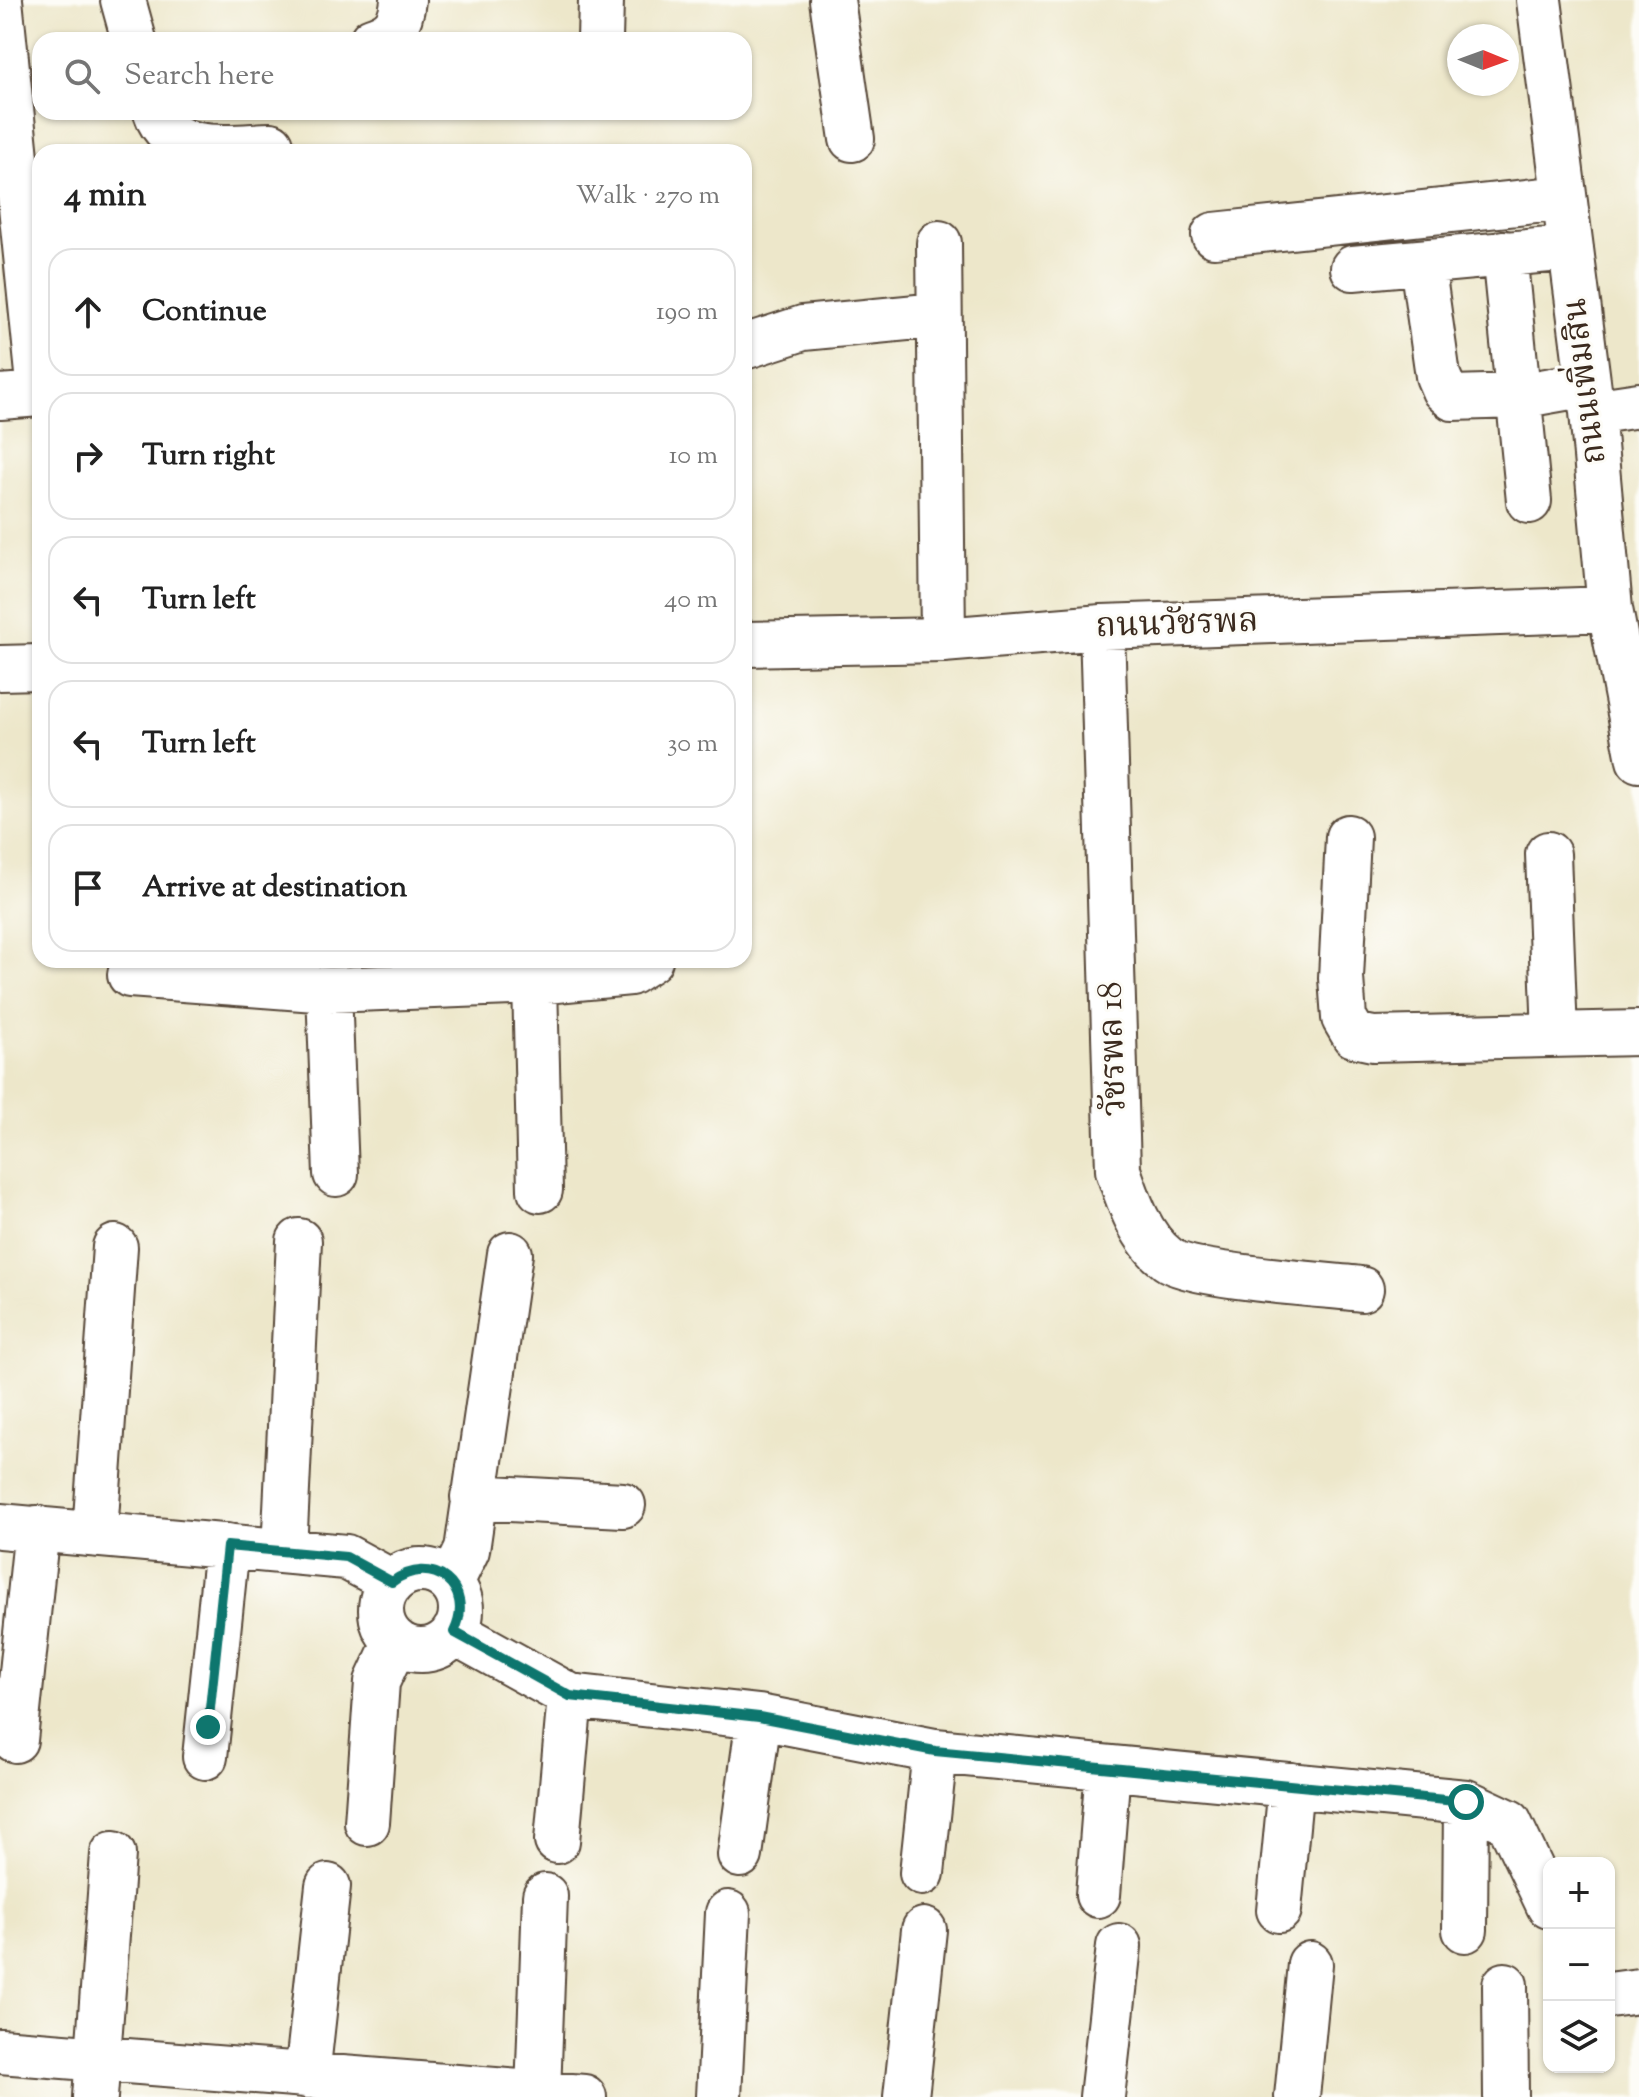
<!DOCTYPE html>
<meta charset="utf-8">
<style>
body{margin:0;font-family:"Sorts Mill Goudy","Noto Serif Thai",serif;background:#f6f6f6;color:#222}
.controls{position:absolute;right:24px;bottom:24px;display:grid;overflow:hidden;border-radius:16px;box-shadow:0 2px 6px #0004}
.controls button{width:72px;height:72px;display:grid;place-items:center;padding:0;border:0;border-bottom:2px solid #e0e0e0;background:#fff;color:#222;font:40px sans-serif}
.compass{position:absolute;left:1447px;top:24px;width:72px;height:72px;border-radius:50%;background:#fff;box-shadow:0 2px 6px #0004;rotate:91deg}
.stop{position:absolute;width:24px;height:24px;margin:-18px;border:6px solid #0f766e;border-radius:50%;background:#fff}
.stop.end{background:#0f766e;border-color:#fff;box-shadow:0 2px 8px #0008}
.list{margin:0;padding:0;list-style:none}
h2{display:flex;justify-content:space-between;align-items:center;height:104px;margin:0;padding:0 32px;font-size:34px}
h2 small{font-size:26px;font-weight:400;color:#767676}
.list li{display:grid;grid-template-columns:52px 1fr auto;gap:24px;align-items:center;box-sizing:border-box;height:128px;margin:0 16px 16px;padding:0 16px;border:2px solid #e0e0e0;border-radius:24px}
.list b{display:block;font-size:30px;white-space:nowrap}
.list em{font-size:26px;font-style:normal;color:#767676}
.icon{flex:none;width:44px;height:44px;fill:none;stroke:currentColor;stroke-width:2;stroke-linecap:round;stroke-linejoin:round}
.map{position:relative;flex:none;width:1639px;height:2097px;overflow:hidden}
.search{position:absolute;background:#fff;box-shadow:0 2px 6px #0004;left:32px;top:32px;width:720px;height:88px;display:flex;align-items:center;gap:20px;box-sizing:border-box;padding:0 28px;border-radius:24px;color:#767676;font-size:30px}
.panel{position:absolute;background:#fff;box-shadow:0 2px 6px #0004;left:32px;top:144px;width:720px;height:824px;border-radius:24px}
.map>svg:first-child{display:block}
</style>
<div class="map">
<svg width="1639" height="2097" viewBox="0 0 1639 2097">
<rect width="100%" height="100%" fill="#fdfcf7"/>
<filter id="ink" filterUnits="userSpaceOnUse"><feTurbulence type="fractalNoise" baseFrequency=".0125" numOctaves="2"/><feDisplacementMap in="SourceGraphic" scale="16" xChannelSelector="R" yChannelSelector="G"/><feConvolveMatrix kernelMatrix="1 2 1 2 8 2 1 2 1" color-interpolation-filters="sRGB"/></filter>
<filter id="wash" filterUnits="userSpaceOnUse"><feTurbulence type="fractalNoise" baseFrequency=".006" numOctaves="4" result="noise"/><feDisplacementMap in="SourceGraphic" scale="32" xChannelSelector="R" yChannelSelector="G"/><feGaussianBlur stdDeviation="1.8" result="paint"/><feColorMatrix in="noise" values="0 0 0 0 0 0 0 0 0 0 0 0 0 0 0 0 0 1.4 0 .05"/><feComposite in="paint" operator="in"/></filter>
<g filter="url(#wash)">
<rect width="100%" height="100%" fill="#ede7ca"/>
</g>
<g filter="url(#ink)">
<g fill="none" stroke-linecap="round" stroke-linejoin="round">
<defs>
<path id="minor" d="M0,0L40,393
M123,0L134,40
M832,0L852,139
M1539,0L1592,412L1610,609L1639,760
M372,40C394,33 401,23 403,0
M600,40L601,0
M156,112C171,158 233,146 271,145
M1214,235L1564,198
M939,243L943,640
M1504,253L1529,501
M1422,263L1438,376L1444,390L1453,398L1519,396L1587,384
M1353,268L1571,248
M744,347L803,328L938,315
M0,397L40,394
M1592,412L1639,405
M1102,627L1118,1170C1128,1200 1141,1239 1168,1259C1190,1276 1326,1285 1361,1289
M744,644L943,640L1102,627L1610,609
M0,668L40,667
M1348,837L1341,978L1344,1018L1354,1035L1373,1039L1639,1033
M1548,854L1555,1035
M130,975L329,990L535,982L630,973L650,960
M535,982L540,1190
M329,990L336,1174
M473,1497L623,1505
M0,1526L346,1557L392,1582
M95,1533L115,1247
M284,1551L299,1241
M381 1610a40 40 0 1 1 80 0a40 40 0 1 1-80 0Z
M451,1583L467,1550L510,1254
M454,1632L570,1696L759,1717L935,1751L1466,1802L1509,1822L1549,1906
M15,1740L37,1528
M205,1757L227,1546
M367,1823L377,1682L396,1641
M557,1841L570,1696
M740,1855L759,1717
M922,1873L935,1751
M1098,1895L1108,1768
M1279,1910L1291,1785
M1465,1930L1466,1802
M1505,1985L1506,2097
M1609,1995L1639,1991
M0,2051L584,2097
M307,2076L328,1886
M538,2094L545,1896
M95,2097L113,1854
M719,2097L728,1913
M906,2097L924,1930
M1102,2097L1119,1946
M1297,2097L1310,1964"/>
</defs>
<use href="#minor" stroke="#564638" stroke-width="48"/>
<use href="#minor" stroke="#fff" stroke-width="44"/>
</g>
</g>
<g fill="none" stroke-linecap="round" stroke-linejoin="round" filter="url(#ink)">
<path stroke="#0f766e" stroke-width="10" d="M208,1727L227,1546L346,1557L392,1582C432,1552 476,1587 454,1632L570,1696L759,1717L935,1751L1466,1802"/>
</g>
<g text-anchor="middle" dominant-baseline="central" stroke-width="6" stroke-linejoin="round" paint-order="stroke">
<g font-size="34" fill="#3b2a1e" stroke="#fdfcf7">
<text transform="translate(1586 381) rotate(-97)">ถนนเพิ่มสิน</text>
<text transform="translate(1177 625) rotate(-2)">ถนนวัชรพล</text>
<text transform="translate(1114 1049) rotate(-92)">วัชรพล 18</text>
</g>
</g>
</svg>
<div class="controls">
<button>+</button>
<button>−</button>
<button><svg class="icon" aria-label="layers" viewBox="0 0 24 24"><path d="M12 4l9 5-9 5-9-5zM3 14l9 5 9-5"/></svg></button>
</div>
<svg class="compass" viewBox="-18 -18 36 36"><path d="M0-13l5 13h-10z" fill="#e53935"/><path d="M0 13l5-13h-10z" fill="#767676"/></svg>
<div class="stop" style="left:1466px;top:1802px"></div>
<div class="stop end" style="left:208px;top:1727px"></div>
<div class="search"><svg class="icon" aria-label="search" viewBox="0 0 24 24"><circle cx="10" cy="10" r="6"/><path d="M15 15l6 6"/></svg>Search here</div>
<section class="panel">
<h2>4 min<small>Walk · 270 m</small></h2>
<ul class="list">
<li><svg class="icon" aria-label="ahead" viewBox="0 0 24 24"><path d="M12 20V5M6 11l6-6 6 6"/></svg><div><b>Continue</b></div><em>190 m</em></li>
<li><svg class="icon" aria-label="right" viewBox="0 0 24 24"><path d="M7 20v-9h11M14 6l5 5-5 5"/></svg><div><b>Turn right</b></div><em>10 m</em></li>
<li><svg class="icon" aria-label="left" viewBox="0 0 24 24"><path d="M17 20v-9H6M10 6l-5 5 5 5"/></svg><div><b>Turn left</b></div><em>40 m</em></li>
<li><svg class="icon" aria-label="left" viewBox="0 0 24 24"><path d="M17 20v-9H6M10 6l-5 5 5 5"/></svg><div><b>Turn left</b></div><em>30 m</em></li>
<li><svg class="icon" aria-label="arrive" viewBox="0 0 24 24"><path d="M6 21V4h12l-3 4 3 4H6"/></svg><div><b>Arrive at destination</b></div></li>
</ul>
</section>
</div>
